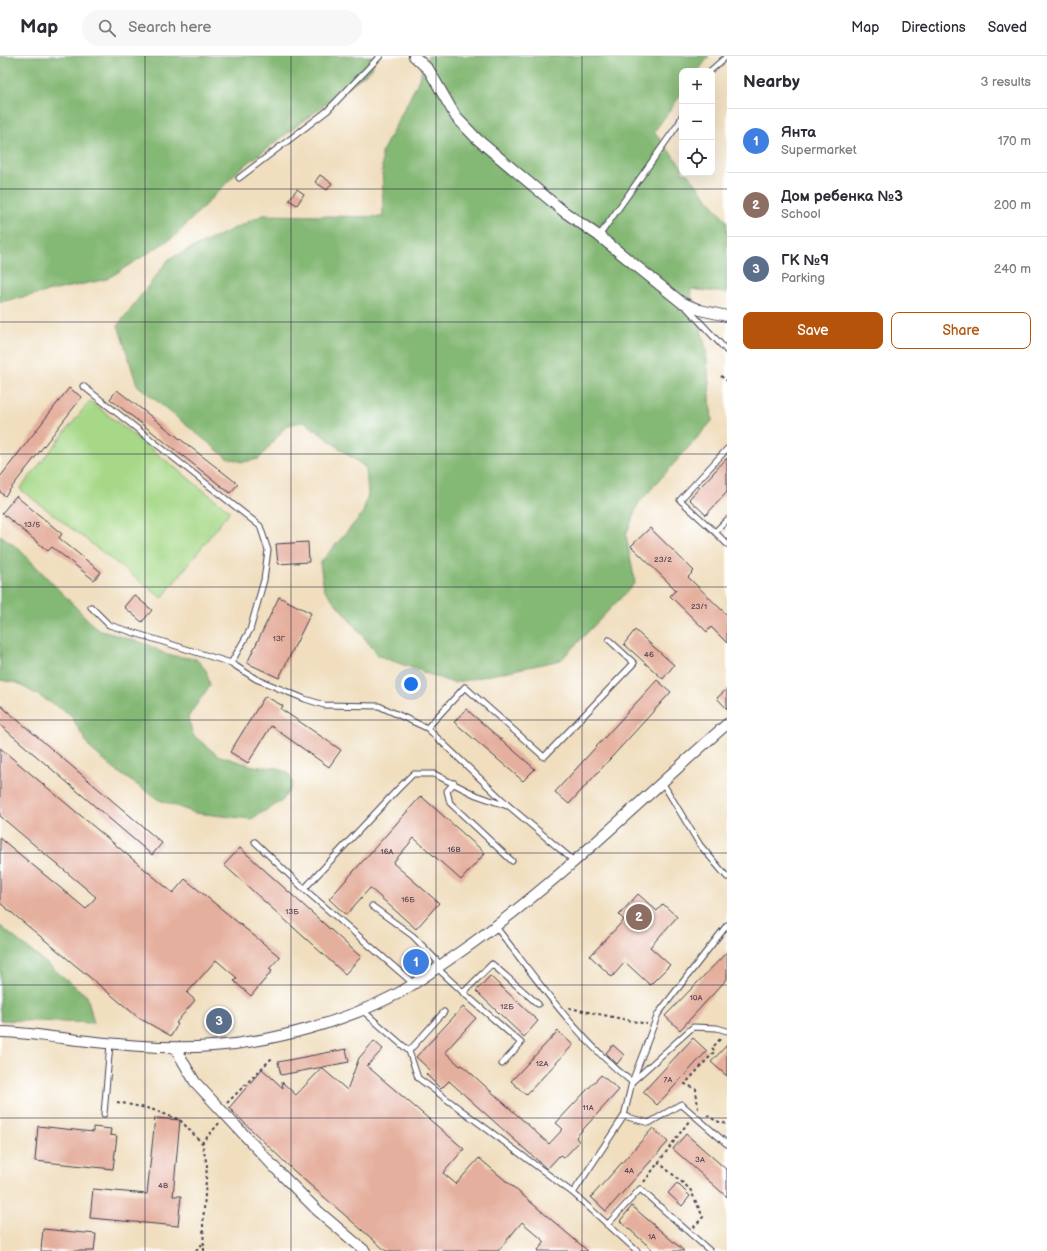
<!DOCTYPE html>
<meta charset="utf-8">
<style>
body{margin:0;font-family:"Balsamiq Sans",sans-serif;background:#f7f7f7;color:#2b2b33}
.controls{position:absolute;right:12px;top:12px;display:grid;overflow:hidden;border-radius:8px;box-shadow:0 4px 16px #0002}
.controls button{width:36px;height:36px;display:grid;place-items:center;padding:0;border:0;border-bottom:1px solid #e1e1e2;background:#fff;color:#2b2b33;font:20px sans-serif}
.you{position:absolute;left:411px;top:628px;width:14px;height:14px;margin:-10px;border:3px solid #fff;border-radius:50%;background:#1a73e8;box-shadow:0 0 0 6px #1a73e833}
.badge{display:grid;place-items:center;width:26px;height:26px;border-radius:50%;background:#b45309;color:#fff;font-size:13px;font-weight:700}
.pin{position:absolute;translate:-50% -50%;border:2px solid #fff;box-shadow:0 1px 4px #0006}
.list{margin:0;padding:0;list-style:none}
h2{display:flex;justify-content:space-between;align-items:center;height:52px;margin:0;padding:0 16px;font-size:17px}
h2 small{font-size:13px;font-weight:400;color:#7c7c81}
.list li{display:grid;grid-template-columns:26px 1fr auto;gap:12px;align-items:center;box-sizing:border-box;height:64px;padding:0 16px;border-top:1px solid #e1e1e2}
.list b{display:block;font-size:15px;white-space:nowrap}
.list p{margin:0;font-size:13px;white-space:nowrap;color:#7c7c81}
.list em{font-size:13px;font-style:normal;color:#7c7c81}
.actions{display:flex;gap:8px;padding:12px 16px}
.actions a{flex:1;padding:9px 0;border:1px solid #b45309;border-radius:8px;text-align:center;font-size:14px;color:#b45309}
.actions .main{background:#b45309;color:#fff}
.icon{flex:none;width:22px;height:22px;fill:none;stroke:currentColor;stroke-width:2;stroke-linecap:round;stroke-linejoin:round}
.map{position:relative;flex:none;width:727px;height:1195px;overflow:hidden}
header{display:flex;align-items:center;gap:24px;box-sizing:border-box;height:56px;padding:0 20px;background:#fff;border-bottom:1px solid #e1e1e2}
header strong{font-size:19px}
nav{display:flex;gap:22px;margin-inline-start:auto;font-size:14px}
.search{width:280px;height:36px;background:#f7f7f7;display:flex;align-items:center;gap:10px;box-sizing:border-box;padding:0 14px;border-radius:22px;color:#7c7c81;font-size:15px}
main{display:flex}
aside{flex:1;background:#fff}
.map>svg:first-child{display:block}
</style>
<header>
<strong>Map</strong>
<div class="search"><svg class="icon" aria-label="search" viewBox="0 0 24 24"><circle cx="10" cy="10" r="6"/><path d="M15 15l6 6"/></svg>Search here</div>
<nav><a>Map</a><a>Directions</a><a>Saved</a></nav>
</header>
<main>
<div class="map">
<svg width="727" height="1195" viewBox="0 0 727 1195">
<rect width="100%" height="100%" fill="#fff"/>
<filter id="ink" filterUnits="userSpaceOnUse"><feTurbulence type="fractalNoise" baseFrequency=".025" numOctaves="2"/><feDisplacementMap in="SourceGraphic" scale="8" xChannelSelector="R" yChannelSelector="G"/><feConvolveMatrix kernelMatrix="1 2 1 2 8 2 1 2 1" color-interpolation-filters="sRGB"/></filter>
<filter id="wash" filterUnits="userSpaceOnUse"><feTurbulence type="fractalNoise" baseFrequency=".012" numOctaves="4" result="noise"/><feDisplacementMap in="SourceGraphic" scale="16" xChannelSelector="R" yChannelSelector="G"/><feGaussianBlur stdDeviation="0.9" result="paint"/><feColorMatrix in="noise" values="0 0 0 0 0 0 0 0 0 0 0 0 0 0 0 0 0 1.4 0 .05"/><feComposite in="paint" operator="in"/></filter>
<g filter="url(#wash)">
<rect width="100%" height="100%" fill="#f0debe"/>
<path fill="#a6d887" stroke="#647d61" d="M90,345L230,455L162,542L20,433Z"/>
<path fill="#84b874" stroke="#536d58" d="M0,0H375L372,13L240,113L175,180L107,223L0,246Z
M428,0H709L698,15H682V37L654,76L682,111V117H687L727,166V237L690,233L706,292L712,365L638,448L626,479L635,527L561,604L453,627L379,600L324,533L320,507L363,457L368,438L366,412L305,366L295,367L286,370L259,403L243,406L227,402L137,329L118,269L169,203L263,159L383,161L382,96L416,30Z
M0,479L19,493L98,574L147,588L167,599L196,603L206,614L210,629L188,661L193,679L217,699L253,710L278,712L289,718L293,728L282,745L251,763L195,757L159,744L115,714L90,692L70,658L17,627L0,624Z
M0,870L87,940L94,967L0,964Z"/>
<g id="blocks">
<path fill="#e5af9d" d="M320,119L332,127L327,134L315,126Z
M297,133L304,138L297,149L289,144Z
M69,332L82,341L5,440L0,436V421Z
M117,334L238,428L230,437L110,343Z
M727,402V436L706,459L689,443Z
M16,440L62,478L59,482L101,516L94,524L52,491L48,495L2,457Z
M650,472L694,515L688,521L727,559V587L711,571L707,576L670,540L676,534L631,490Z
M308,486L309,506L278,508L276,488Z
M134,539L152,554L142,566L124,551Z
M279,541L311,557L279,622L247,607Z
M635,574L674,609L663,623L624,588Z
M657,624L671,636L569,748L555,736Z
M727,633V653L717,642Z
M265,640L283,650L281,653L341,694L329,711L271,670L248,707L230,696Z
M0,649L162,787L152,799L0,669Z
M466,653L535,713L523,725L454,666Z
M0,692L173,837L185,823L280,901L269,913L272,915L251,940L234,925L237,922L216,904L187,937L195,944L176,967L178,968L171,980L139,962L0,847V782L86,853L96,841L0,760Z
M421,740L485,797L461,824L414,782L393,807L439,847L416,873L370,832L346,859L329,843Z
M240,792L361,901L345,918L224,809Z
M638,838L657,855L663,848L677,861L650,891L670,909L650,929L625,906L612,921L590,900L624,864L619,859Z
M416,893L422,904L409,910L403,900Z
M727,896V923L680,974L665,960Z
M490,920L538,965L524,981L476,935Z
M463,951L476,962L445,996L460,1010L462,1009L549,1088L563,1073L556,1067L601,1019L619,1034L576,1081L579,1086L564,1102L560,1099L547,1113L449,1025L441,1033L426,1018L430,1014L416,1001Z
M558,975L573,989L526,1039L511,1025Z
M693,982L707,995L657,1049L643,1036Z
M374,985L383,993L367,1010L464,1093L443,1117L456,1128L479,1102L588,1195H537L545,1186L522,1166L498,1195H386L293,1114L229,1052L262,1013L283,1032L282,1026L296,1039L322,1012L347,1034L359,1002Z
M613,989L624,999L617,1008L606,997Z
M727,989V1020L711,1006Z
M346,993L349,1006L281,1019L278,1006Z
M155,1062L180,1064L173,1140H181L178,1170L90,1162L93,1133L147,1138Z
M38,1070L93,1076V1071L111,1073L110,1079L117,1080L113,1113L35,1105Z
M653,1072L668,1086L606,1155L591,1141Z
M686,1078L727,1114V1141L673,1093Z
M677,1127L690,1140L682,1150L668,1137Z
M632,1150L684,1195H654L620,1165Z
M43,1173L96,1178L94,1195H41Z"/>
</g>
</g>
<g filter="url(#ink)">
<use href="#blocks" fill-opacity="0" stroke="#413e4f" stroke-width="1"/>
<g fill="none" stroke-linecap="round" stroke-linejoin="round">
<defs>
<path id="service" d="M710,15L727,0
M239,122L327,55L380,0
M599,180L679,67L682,60
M686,251L727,295
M83,330L260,470L268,494L264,524L250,574L231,607L109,569L91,551
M727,393L680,444L715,476L727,464
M715,476L727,488
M231,607L256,623L305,643L324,649L379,650L427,672L510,751L574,805
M427,672L465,631L544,701L634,607L609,584
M662,726L700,789L727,821
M454,727L447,735L450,747L512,805
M255,786L304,833L414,928
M304,833L398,733L413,718H434L476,739L507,750
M372,850L413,880L441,909
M496,871C538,925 578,984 632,1026L693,971L717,972L727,975
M437,912L466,939L521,987L502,1008
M463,937L492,908L538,948
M362,954L409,995L444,956
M409,995L418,1022L573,1137
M104,1058L110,988
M624,1060L649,1067L681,1048L727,1088
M607,1169L640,1133L710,1195
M637,1195L573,1137L624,1060L632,1026L658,958L727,869"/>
<path id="minor" d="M414,0L429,14L456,61L477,83L563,155L599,180L681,246L700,254L727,260
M0,976C21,976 42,980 62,982C112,988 163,994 213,990C273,986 343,966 397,938C419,926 439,910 460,896C556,829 639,745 727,668
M175,992L195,1026L277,1114L318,1155L365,1195"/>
</defs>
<use href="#service" stroke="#413e4f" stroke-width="7"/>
<use href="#minor" stroke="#413e4f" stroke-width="12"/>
<path stroke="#413e4f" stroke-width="2" stroke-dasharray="3 3" stroke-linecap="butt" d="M721,320L727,325
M569,952L647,968
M117,1046L151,1053L180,1064L202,1087
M227,1047L272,1002
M698,1053L696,1033L685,1028L715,995L712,992L722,981
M707,1059L716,1065L727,1068
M658,1106L690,1133L703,1161L693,1172
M644,1126L689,1065
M196,1195L203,1187
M204,1195L203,1168L207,1109L202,1087L220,1066"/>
<use href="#service" stroke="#fff" stroke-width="5"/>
<use href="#minor" stroke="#fff" stroke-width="10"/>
</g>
</g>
<path fill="none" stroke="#22223b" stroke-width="1" stroke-opacity="0.55" d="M145,0V1195M291,0V1195M436,0V1195M582,0V1195M0,133H727M0,266H727M0,398H727M0,531H727M0,664H727M0,797H727M0,929H727M0,1062H727"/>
<g text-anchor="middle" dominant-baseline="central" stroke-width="3.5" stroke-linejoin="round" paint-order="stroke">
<g font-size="8" fill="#534554">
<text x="32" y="468">13/5</text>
<text x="663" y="503">23/2</text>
<text x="699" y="550">23/1</text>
<text x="279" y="582">13Г</text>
<text x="649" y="598">46</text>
<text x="454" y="793">16В</text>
<text x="387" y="795">16А</text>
<text x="408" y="843">16Б</text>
<text x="292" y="855">13Б</text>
<text x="696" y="941">10А</text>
<text x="507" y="950">12Б</text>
<text x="542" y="1007">12А</text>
<text x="668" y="1023">7А</text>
<text x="588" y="1051">11А</text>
<text x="700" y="1103">3А</text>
<text x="629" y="1114">4А</text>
<text x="163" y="1129">4В</text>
<text x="652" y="1180">1А</text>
</g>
</g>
</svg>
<div class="controls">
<button>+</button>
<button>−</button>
<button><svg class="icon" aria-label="locate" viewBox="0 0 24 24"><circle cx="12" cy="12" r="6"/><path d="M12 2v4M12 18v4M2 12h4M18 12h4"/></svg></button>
</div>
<div class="you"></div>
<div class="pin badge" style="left:416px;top:906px;background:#3f7fe0">1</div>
<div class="pin badge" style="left:639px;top:861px;background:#8d6e63">2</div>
<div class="pin badge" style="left:219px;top:965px;background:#5c6f8a">3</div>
</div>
<aside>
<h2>Nearby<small>3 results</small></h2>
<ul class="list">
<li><span class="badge" style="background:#3f7fe0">1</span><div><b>Янта</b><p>Supermarket</p></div><em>170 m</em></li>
<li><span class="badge" style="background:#8d6e63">2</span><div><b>Дом ребенка №3</b><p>School</p></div><em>200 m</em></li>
<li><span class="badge" style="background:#5c6f8a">3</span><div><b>ГК №9</b><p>Parking</p></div><em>240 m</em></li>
</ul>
<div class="actions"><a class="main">Save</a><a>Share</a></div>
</aside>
</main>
